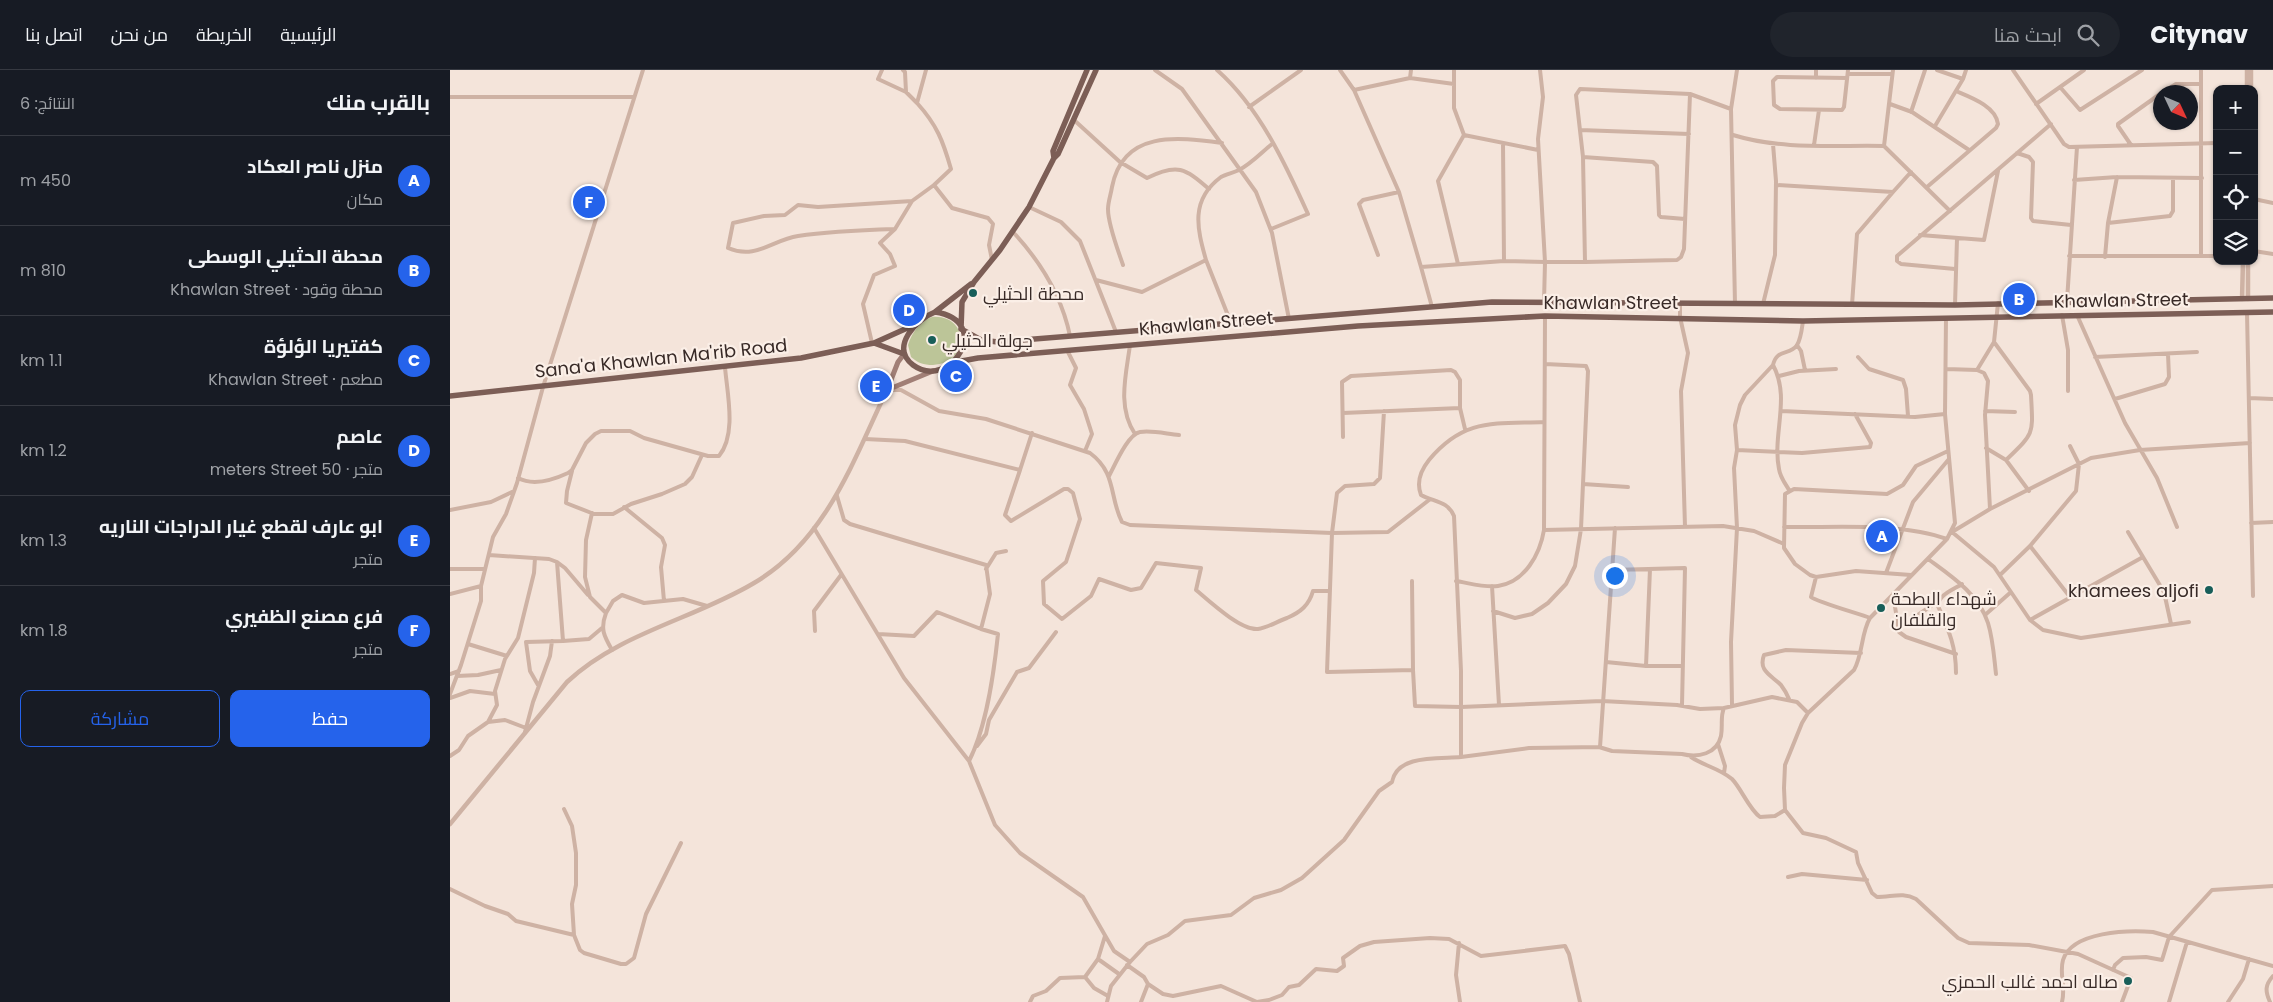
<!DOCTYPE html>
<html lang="ar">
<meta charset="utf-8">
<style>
body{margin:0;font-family:Poppins,Cairo,sans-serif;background:#20242c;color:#f1f3f6;direction:rtl}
.controls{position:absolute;right:15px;top:15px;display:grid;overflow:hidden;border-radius:10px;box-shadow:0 1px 4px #0004}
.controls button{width:45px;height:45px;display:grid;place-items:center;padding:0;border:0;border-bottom:1px solid #363941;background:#171b24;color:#f1f3f6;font:25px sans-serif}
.compass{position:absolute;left:1703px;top:15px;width:45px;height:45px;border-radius:50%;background:#171b24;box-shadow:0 1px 4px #0004;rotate:134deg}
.you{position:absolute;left:1164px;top:505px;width:18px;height:18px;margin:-12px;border:4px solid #fff;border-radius:50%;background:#1a73e8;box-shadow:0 0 0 8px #1a73e833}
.badge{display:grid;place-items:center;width:32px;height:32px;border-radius:50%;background:#2563eb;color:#fff;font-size:16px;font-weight:700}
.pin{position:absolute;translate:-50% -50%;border:2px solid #fff;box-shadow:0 1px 5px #0006}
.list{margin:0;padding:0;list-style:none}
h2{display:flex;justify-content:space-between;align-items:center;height:65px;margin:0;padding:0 20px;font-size:21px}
h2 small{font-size:16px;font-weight:400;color:#9ea1a6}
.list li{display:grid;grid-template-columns:32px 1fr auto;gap:15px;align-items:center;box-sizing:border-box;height:90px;padding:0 20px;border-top:1px solid #363941}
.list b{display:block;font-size:19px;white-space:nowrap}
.list p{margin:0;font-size:16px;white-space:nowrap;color:#9ea1a6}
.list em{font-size:16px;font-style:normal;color:#9ea1a6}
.actions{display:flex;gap:10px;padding:15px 20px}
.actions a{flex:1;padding:11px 0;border:1px solid #2563eb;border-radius:10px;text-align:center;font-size:18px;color:#2563eb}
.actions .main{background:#2563eb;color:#fff}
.icon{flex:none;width:28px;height:28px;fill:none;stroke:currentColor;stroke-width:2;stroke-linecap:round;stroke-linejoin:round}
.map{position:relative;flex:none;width:1823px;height:932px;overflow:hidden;direction:ltr}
header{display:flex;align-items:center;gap:30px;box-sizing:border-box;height:70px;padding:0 25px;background:#171b24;border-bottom:1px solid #363941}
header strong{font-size:24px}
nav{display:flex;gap:28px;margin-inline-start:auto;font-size:18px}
.search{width:350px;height:45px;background:#20242c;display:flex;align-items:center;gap:12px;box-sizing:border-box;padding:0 18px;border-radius:28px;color:#9ea1a6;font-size:19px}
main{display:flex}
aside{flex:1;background:#171b24}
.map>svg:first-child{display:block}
</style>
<header>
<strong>Citynav</strong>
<div class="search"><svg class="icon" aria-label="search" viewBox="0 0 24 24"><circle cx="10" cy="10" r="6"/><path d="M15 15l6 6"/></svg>ابحث هنا</div>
<nav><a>الرئيسية</a><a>الخريطة</a><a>من نحن</a><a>اتصل بنا</a></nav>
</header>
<main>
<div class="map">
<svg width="1823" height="932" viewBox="0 0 1823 932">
<rect width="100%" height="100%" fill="#f4e4da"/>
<path fill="#bcc598" d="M482,247C519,244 521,293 483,295C473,295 468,293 461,287L458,275C462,262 470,252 482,247Z"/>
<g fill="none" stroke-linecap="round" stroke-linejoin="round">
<path stroke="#ceb2a4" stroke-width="4" d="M432,0L428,9L456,22L467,33
M453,0L455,2L456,22
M476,0L467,33C487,55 493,71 501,99L484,115L502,138L538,148L543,154L539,175L542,190
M705,0L732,19L806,122L822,163L839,249
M767,0C809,37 835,93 858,144L821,159
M890,0L904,20
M1004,0V38L1014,65L1088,80
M1487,0L1513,9
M1563,0L1614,74L1619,77L1767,73
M1398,4H1442
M960,8L961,0
M1366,8V0
M1397,8L1327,7L1323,11L1324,35L1330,39L1392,40L1394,37L1398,0
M1610,17L1630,40L1692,0
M1713,22L1726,14H1751
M0,27H184
M1440,34L1462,42L1519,80
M1586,34L1634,0
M799,37L851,0
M1461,42L1475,0
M624,50L670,92L697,108C727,93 735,98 759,119
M1485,56L1513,9L1516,0
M1130,60L1239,64
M1283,65C1331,80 1384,75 1434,76L1500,141
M1053,73L1054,191L1095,192L1088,69L1093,27L1090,0
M1364,75L1369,40
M1681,75L1668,56V54L1710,24
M1434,76L1443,0
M1567,83L1579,87L1583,92L1581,148L1583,151L1621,155
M1133,87L1126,25L1130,19L1240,24
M1624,110L1667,107L1752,108
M1326,115L1443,122L1461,102
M1477,117L1546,58L1548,54C1546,36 1520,27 1506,21
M1804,129L1823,133
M462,131L445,159C412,160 380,161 348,166C322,170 306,190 278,178L283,153L314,146L335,145L348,135L368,137L462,131L484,115
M579,137L611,152L630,171L666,262
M1658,153L1720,146L1723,141V108
M563,162C590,191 612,227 620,266
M1470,165L1534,170L1548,101
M1804,181L1823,184
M928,185L909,134L913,130L949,122
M1619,186H1767
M1751,186V0
M1655,187L1658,153L1667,107
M756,190C747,158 740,130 771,107C776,104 783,103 789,100C801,94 812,82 822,74
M1135,192L1227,190L1231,187L1234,179L1240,24L1281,39
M1008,194L988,111L1014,65
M673,195C668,180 658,155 658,139C658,132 661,124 662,117C673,60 727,67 772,73
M971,197L949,122L904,20L960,8L1004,14
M1505,199L1451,194L1447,191V186L1601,54
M646,210L692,222L756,190L781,253
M1617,231L1627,77
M1094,232L1095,192H1135L1133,87L1203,92L1207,96L1209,145L1211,147L1235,149
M1230,233V247L1238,283L1231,321L1235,457
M1285,234L1281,39L1287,0
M1313,234L1325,185L1326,111L1323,74
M1402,235L1407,164L1443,122
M1505,235L1507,169
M982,237L971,197L1054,191
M1797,243L1803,526
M1612,245L1618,280V321
M1627,245L1675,353L1707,408L1727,457
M1496,248L1495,344L1505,453L1497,469L1420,548C1411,563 1413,584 1404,600L1358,643L1352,653L1335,695L1334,718L1335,740L1353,763L1376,768L1406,782L1408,793L1422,823L1427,827C1442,827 1453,822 1466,829L1508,868L1519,873L1579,875L1628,884L1681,908L1672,932
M1544,272L1580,321L1581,325C1583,365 1585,362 1556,390
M422,273L413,234L424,205L445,196L440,184L430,173L445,159
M680,275C676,305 667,337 685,364
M1347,275L1351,281L1355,300
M617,280L626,298L620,315L634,339L642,364L635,381
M1408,287L1419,299L1453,310L1456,319L1458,346
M1645,287L1747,282
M1496,299L1527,300L1534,303L1538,311L1535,345L1540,439
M1527,300L1544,272L1548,233
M1329,306L1349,301L1386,299
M439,320H451L489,341L536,349L640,383C667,403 659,427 672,452L680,455L882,463L938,462L979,430
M1799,328L1823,329
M1665,329L1715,314L1719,307L1718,284
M934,341L930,408L924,414L895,416L887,423L882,463L877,602L963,600L962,511
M1331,341L1465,347L1495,344
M1535,341L1565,342
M893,343L1010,338
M1094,352C1044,354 1014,348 979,390C971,400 966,412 971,425C984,432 998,431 1004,446L1011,601V687L1079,678L1150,677L1165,458
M893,367L892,312L901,306L1001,300L1005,302L1010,310V338L1015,359
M415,369L455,371L570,400L582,363
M1536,378L1556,390L1579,421
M1287,380L1352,383L1420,377L1421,373L1405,344
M570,400L555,445L561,451L614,419H618L623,423L630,449L616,492L593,511L594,534L612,549L641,526L649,509L681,520L691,518L706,493L751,498L746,520C758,530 791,561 808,559C817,558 828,551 837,548C851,542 859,535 863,521H880
M122,401L117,421L116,433L144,444H163L181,434L212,424L235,414L242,407L252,385
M659,406C665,395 678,364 690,362C702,360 717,364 729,365
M68,408C83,416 103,410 118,403L122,400L136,373L145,364L151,361H180L194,368L258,386H269C287,364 277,323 275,297
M1133,414L1178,417
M1339,420C1335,413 1330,407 1329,399C1322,364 1341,328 1323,295C1327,278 1340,286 1347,275C1351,269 1352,258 1353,251
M387,426L394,450L400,454L536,495L540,524L531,559L487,542L464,566L428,564
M174,437L212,468L215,475L211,497L214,531
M0,440L41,432L64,421
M142,443L136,470L135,507L140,527L156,543C150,559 154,566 162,580
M1801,453L1823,452
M1334,457C1384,458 1451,452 1497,469
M364,458L454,608L519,691L545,755L570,783L633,827L664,881L680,892L661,916L657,932
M1094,460L1273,456L1304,461L1334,474
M1502,462L1540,439L1641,388L1690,380L1800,373
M1502,462L1544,497L1580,550L1593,560L1631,568L1739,552
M1678,462L1714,522L1721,554
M1580,476L1620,527
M39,485L99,489L107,492L115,498L138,525
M1478,489C1501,506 1529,524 1538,553C1543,569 1544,587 1546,604
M107,492L113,571L139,569L152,558
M0,499H35
M536,499L546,483L556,481
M1162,500L1235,498L1232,635
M1436,503L1463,432L1499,389
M1461,505L1406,501L1366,507L1360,505L1345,494L1334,478L1335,424L1344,419L1437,424L1453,415L1466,396L1498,381
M1550,505L1580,476L1626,421L1629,394L1620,376
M1366,507L1361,527C1367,532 1410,544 1420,548
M1006,511C1019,513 1035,518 1048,516C1075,512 1090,484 1094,460L1095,246
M1042,516L1049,635
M0,524L31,516L43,467L56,444L67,413L93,317L193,0
M1443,524L1449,562L1456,567L1506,584
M1043,541L1065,548L1082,544L1098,533L1116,514L1125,496L1131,459L1138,301L1136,296L1095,294
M156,543L163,531L172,525L194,533L233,529L257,536
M1535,545L1561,522
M1580,550L1693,487
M1448,559L1488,531
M365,561L364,541L391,505
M18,574L57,586
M1156,592L1196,596L1200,499
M1196,596H1233
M963,600L965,636L1011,637L1152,631L1227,635L1250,639L1274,638C1270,647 1273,655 1271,666C1267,684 1248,688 1232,684L1162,681L1149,677
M1506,603C1506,576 1499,561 1488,536C1488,525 1503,520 1512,514
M0,604L9,601
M7,606L28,605L51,600
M88,615L80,601L76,572L113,571
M0,624L11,595L31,531V516
M0,628L20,621L45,624
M1339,629C1337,624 1334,619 1331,615C1321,605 1308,601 1314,585L1336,580L1411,583
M1282,635L1281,572L1287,458L1284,398L1287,380L1285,355L1290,335L1295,325L1323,295
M1274,638L1322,627L1347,632L1358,643
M38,652L55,650L76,658
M75,662L83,632L100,586L102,571
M1268,674L1275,696L1274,703
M527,676L536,664L539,650L567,602L579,598L606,562
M0,686L9,680L18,666L38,652L47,635L45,621L55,589L68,568L84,503L85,488
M1241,687C1254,696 1269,698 1282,709C1291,718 1299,739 1310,747L1325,746L1335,740
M519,691C537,656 544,602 548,564L531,559
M114,739L122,756L126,783V815L122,834L124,865L130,880L134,883L171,894H176L184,888L196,844L231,773
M1338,807L1352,804L1417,810
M0,819L35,836L58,844L66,851L124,865
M1009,873L1006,905L1010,932
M648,889L669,904
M680,892L697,874L718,865L735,851L781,845L804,828L831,820L852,808L894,770L929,721L942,712C947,684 989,689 1011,687
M677,895L694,907L698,914L713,924L723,926L771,916L807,932L819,930L832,925L839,917L849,915L866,899L887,901L894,896L893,888L910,876L924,872L980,868L999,869L1031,886L1115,876L1119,884L1130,932
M1663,900L1665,895L1673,888L1696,887L1712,890L1719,867L1762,820L1823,816
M635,907L648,889L655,866
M580,932L583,926L596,921L610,908L635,907L644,918L658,926
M691,932L698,914
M1612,932C1616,918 1609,904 1613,890C1622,861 1679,860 1703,862L1823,896
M1719,932L1737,872
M1778,932L1793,909L1799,889
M1820,932C1815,921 1815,915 1823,906"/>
<path stroke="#ceb2a4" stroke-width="4.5" d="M1797,19V0
M1801,19V0
M1792,229L1793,191
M1798,229V191
M0,754L117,612C169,563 244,549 304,513C376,471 403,391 437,320"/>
<path stroke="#a17f76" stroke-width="5" d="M437,320L483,301
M437,320L448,292L454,284"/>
<path stroke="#7c5e56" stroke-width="5.5" d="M604,88L603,81L637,0
M485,242C545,251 500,322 463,295C439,277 467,249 485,242Z
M485,242L521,214
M511,259L531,270L548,272L1042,232L1505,235L1823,228
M511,259L512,232L524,212L550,180L579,137L604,88L608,84L646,0
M424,273L454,284
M501,293L528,288L908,256L1095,246L1353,251L1823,242
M0,326L351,288L424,273L464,255"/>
</g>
<g fill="#185e59" stroke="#fbefe7" stroke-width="2">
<circle cx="523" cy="223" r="5"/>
<circle cx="482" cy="270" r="5"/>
<circle cx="1759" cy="520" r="5"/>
<circle cx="1431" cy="538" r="5"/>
<circle cx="1678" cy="911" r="5"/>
</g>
<g text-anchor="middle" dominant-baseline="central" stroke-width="4.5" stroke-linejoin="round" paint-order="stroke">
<g font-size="18" fill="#382a27" stroke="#fbefe7" text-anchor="start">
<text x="533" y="223">محطة الحثيلي</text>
<text x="492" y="270">جولة الحثيلي</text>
<text x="1749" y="520" text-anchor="end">khamees aljofi</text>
<text x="1441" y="528">شهداء البطحة<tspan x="1441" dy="21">والقلفان</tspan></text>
<text x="1668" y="911" text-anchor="end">صاله احمد غالب الحمزي</text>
</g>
<g font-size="18" fill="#382a27" stroke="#fbefe7">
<text transform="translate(1671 230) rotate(-1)">Khawlan Street</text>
<text x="1161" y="232">Khawlan Street</text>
<text transform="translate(756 253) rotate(-5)">Khawlan Street</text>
<text transform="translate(211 288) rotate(-6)">Sana'a Khawlan Ma'rib Road</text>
</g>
</g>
</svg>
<div class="controls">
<button>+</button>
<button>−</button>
<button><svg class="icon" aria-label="locate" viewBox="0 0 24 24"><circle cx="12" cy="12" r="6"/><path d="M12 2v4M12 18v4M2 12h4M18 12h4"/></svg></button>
<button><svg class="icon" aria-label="layers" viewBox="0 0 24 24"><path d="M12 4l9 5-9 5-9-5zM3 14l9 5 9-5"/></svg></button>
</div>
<svg class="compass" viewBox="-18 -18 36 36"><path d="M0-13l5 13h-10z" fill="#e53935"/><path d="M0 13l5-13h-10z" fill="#9ea1a6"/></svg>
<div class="you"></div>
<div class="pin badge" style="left:1432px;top:466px">A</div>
<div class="pin badge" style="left:1569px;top:229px">B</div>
<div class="pin badge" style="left:506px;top:306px">C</div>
<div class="pin badge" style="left:459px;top:240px">D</div>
<div class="pin badge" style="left:426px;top:316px">E</div>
<div class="pin badge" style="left:139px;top:132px">F</div>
</div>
<aside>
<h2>بالقرب منك<small>النتائج: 6</small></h2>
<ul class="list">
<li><span class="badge">A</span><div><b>منزل ناصر العكاد</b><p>مكان</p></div><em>450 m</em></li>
<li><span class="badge">B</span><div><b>محطة الحثيلي الوسطى</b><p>محطة وقود · Khawlan Street</p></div><em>810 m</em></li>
<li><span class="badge">C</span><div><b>كفتيريا الؤلؤة</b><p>مطعم · Khawlan Street</p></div><em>1.1 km</em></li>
<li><span class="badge">D</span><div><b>عاصم</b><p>متجر · 50 meters Street</p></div><em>1.2 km</em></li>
<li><span class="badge">E</span><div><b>ابو عارف لقطع غيار الدراجات الناريه</b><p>متجر</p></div><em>1.3 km</em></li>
<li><span class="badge">F</span><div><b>فرع مصنع الظفيري</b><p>متجر</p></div><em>1.8 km</em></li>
</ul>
<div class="actions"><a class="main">حفظ</a><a>مشاركة</a></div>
</aside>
</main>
